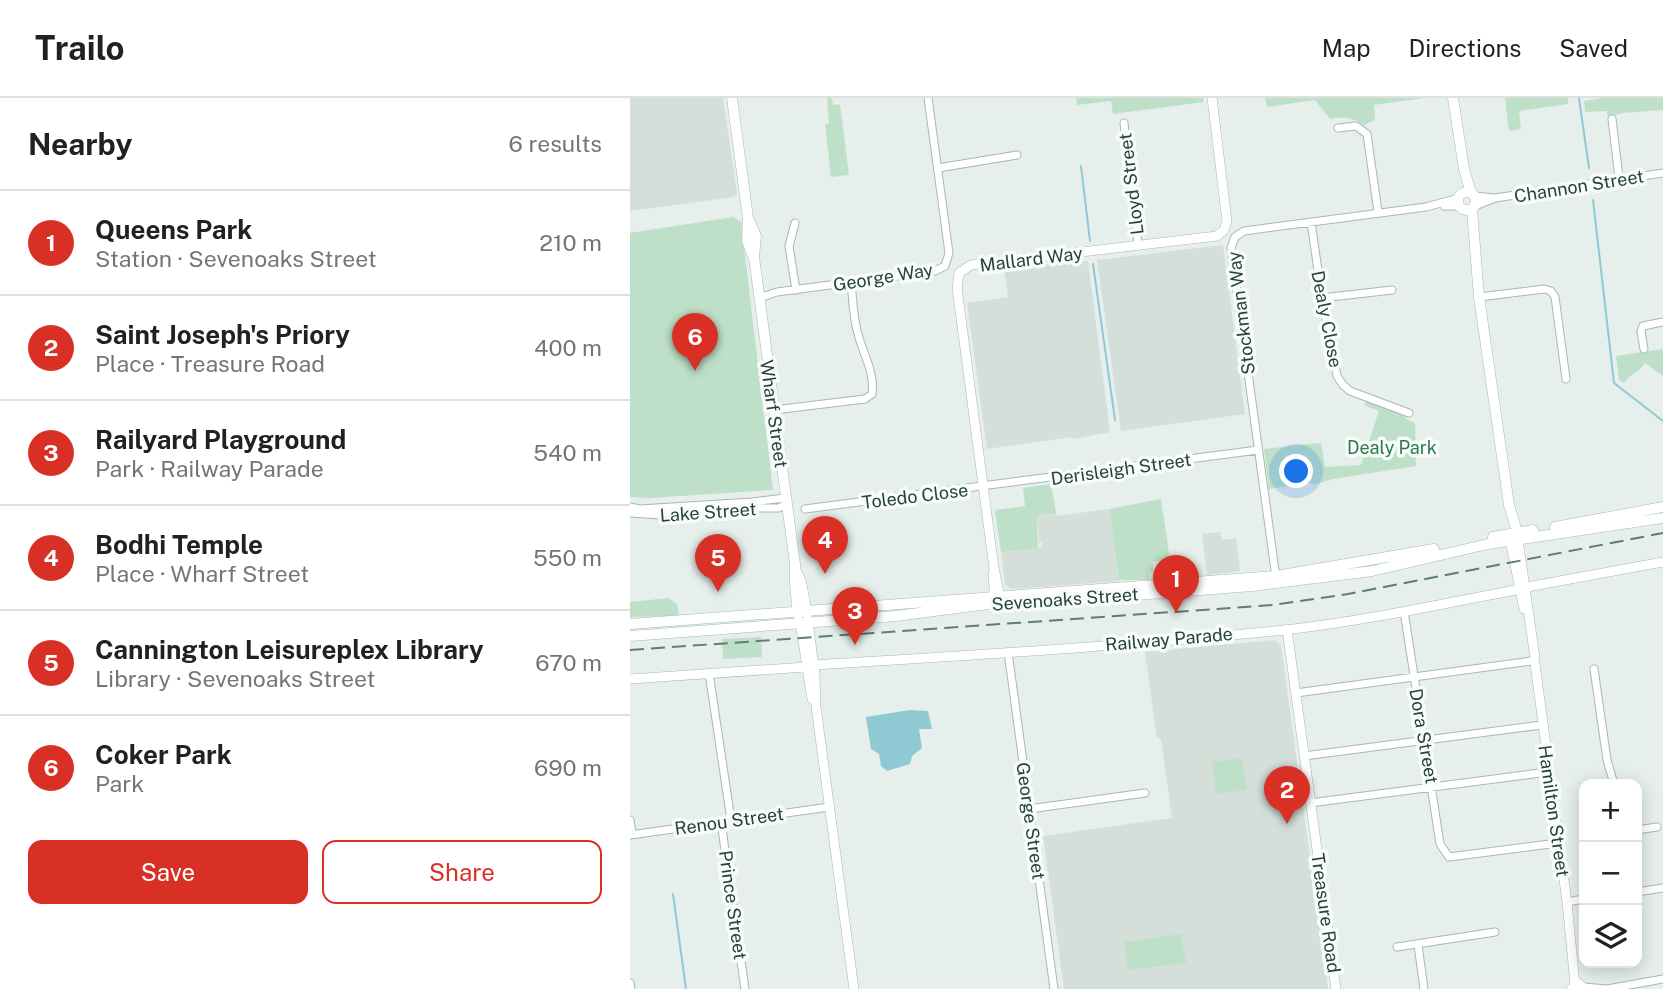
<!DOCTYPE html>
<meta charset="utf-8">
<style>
body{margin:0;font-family:"Public Sans",sans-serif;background:#f6f6f6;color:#202124}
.controls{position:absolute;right:21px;bottom:21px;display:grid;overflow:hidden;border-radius:14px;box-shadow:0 4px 18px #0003}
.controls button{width:63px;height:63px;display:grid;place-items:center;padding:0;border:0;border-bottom:2px solid #e0e0e0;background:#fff;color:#202124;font:35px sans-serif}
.you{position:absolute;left:667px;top:374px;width:24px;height:24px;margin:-18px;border:5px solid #fff;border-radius:50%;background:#1a73e8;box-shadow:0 0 0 10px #1a73e833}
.badge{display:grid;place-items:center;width:46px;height:46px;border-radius:50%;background:#d93025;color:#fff;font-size:23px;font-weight:700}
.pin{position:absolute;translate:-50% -58px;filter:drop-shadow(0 2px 4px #0008)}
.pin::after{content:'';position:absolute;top:37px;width:24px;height:21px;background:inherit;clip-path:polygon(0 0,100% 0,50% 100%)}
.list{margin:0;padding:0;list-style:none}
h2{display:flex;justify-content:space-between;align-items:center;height:91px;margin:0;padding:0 28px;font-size:30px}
h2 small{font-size:23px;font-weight:400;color:#757577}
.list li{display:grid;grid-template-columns:46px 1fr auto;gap:21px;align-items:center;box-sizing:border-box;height:105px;padding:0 28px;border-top:2px solid #e0e0e0}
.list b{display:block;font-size:26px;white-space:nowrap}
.list p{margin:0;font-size:23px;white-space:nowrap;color:#757577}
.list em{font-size:23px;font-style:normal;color:#757577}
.actions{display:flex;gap:14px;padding:21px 28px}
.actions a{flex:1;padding:16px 0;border:2px solid #d93025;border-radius:14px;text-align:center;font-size:24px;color:#d93025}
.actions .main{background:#d93025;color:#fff}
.icon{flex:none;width:38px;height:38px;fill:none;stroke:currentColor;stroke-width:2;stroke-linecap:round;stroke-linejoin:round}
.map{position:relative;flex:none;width:1033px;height:891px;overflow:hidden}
header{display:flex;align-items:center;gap:42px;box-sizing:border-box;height:98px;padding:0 35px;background:#fff;border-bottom:2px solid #e0e0e0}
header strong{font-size:33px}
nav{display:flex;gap:38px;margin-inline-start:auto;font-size:24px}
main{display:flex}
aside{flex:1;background:#fff}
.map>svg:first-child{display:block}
</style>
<header>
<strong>Trailo</strong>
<nav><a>Map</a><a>Directions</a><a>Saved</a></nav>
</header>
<main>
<aside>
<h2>Nearby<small>6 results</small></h2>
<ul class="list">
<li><span class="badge">1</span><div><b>Queens Park</b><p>Station · Sevenoaks Street</p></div><em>210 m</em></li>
<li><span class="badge">2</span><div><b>Saint Joseph's Priory</b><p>Place · Treasure Road</p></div><em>400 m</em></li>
<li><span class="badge">3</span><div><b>Railyard Playground</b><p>Park · Railway Parade</p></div><em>540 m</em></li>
<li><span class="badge">4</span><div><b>Bodhi Temple</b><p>Place · Wharf Street</p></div><em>550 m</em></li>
<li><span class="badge">5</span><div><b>Cannington Leisureplex Library</b><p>Library · Sevenoaks Street</p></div><em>670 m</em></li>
<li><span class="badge">6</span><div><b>Coker Park</b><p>Park</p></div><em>690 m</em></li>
</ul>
<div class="actions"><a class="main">Save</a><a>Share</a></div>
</aside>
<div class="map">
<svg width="1033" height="891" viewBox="0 0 1033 891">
<rect width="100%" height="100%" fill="#e6efeb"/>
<path fill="#d4dfda" d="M0,0H93L107,95L104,99L0,113Z
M593,147L615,316L491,333L467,162Z
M458,163L480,334L443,341L442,339L357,351L337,205L378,199L374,170Z
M479,411L489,483L381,491L375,486L371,454L412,449V444L409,445L407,421L408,417L426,415V418Z
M590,434L592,442L606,440L610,473L577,477L572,436Z
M645,542L651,547L698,891H434L413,738L542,720L531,641L527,640L515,554Z"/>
<path fill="#bfe0c8" d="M197,0H202L203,7L210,6L219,77L201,79L195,26L199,25Z
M446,0H573L574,4L483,16L481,3L447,7Z
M635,0H794L744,7L745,22L734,27C726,20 711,18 700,21L685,2L637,9Z
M875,0H938V6L889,13L891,31L879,33Z
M972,0H1033V12L992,15L978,19L977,13L955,14L954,3Z
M103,119L111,124L143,392L21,400L0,399V135Z
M1033,251V278L1015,265C1009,274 1000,276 994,285L989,282L986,258Z
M736,303L770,314L778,322L785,325L786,368L703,381L683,387L682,385L639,391L634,351L691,345L695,369L731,367L749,313L734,307Z
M421,386L426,415L409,417L407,421L408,450L371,454L365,412L395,408L393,390Z
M531,401L540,462L523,464V474L519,475V482H489L479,411Z
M39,500L47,506L49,518L0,519V504Z
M131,539L132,559L93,561L92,541Z
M612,660L616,692L586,696L582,664Z
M551,836L556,865L498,872L494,844Z"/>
<path fill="#8ec9d4" d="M280,612L298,613L302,631H289L292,650L282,658L280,666L257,673L251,668L249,656L241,651L236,619Z"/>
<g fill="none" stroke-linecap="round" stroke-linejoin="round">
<path stroke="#8ec9d4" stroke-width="2" d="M949,0L959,70
M451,68L460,143
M963,102L984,285L1033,323
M463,166L485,322
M43,796L56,891"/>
<defs>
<path id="minor" d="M982,21L989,80
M494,25L508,147
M708,30L726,28L737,36L748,114
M308,70L387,57
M844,98L864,100
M814,108H830
M845,108L865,100L1033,75
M681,124L692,200L707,278L713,287L720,293L779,315
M165,125L159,148L166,192
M849,199L914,191L921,193L925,199L936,281
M129,200L147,194L305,173L315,168L319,155L298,0
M692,200L762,192
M1014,251L1011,234L1013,228L1033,224
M144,312L235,301L242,296C245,274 233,256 228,236C223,220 223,202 221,185
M0,409L10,411L122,404L155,400
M175,411L628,352
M0,415L31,417L110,410H149L156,406
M646,480L601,150L605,139L614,133L796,109L829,100
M774,513L810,746L819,759L928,745
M378,554L424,891
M964,571L977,662L984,686
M79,575L101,722
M666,595L901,563
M674,658L912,627
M680,705L918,674
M399,711L515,695
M0,722L2,736
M91,724L115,891
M1007,732L1027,729
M0,737L199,709
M1007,794L1033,790
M937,804L954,801
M788,847L794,891
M767,849L865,834
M0,885L1,891
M954,889L977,891
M977,891L1033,881"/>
<path id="tertiary" d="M888,441L905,560
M880,442L894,511
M363,475L365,505
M897,489L1033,464
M371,504L364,470L327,190L329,175L341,167L587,138L594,132L597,123L582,0
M178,523L185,577L186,609L224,891
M170,524L182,601
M657,531L706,891
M905,566L937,804L945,886
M184,567C341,557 498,548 655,532C734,523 812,506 890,491
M0,581L176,569
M941,891L948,885L955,891"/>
<path id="secondary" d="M102,0L118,120L117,143L123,158
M823,0L834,71L841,95
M828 103a9 9 0 1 1 18 0a9 9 0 1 1-18 0Z
M842,112L849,199L879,407L888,437
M118,120L126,138L124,159L165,466V485L168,517
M925,429L1033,409
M863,439L903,432
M166,473L171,484L177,516
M0,526L646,478L804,451
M0,538L266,518L365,505L417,504L622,488L742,473L858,446L1033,420"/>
</defs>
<use href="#minor" stroke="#a8b8b2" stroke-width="9"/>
<use href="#tertiary" stroke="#a8b8b2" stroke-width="10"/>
<use href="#secondary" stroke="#a4bbb3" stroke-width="11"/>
<use href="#minor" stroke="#fff" stroke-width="7"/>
<use href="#tertiary" stroke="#fff" stroke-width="9"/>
<use href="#secondary" stroke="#fff" stroke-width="10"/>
<path stroke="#5f7d75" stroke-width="2" stroke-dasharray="14 7" stroke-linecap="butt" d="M0,552L643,507L718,496L1033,435"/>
</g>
<g text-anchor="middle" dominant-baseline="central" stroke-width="7" stroke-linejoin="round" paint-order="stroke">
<g font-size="18" fill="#24423a" stroke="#f7fbf9">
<text transform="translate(501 86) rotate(-97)">Lloyd Street</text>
<text transform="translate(949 88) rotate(-9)">Channon Street</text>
<text transform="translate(401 161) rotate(-7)">Mallard Way</text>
<text transform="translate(253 179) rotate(-9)">George Way</text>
<text transform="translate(611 215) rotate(-97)">Stockman Way</text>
<text transform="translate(697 221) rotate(79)">Dealy Close</text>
<text transform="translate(144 316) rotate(82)">Wharf Street</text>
<text transform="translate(491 371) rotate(-8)">Derisleigh Street</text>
<text transform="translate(285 398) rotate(-7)">Toledo Close</text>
<text transform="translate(78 414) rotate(-4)">Lake Street</text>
<text transform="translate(435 501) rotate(-4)">Sevenoaks Street</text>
<text transform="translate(539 541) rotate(-5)">Railway Parade</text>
<text transform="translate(794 638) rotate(80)">Dora Street</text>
<text transform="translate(924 713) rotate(82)">Hamilton Street</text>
<text transform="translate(99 723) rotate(-8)">Renou Street</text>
<text transform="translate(401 723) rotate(82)">George Street</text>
<text transform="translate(103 807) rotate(82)">Prince Street</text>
<text transform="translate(696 815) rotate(82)">Treasure Road</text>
</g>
<g font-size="18" fill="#2d7a4b" stroke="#f7fbf9">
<text x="762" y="349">Dealy Park</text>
</g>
</g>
</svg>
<div class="controls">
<button>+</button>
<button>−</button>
<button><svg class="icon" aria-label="layers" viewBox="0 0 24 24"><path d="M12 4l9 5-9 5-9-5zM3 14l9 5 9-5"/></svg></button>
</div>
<div class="you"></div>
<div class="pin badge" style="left:546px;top:515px">1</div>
<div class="pin badge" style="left:657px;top:726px">2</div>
<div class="pin badge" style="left:225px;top:547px">3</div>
<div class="pin badge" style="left:195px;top:476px">4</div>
<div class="pin badge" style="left:88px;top:494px">5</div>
<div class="pin badge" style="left:65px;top:273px">6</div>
</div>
</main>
